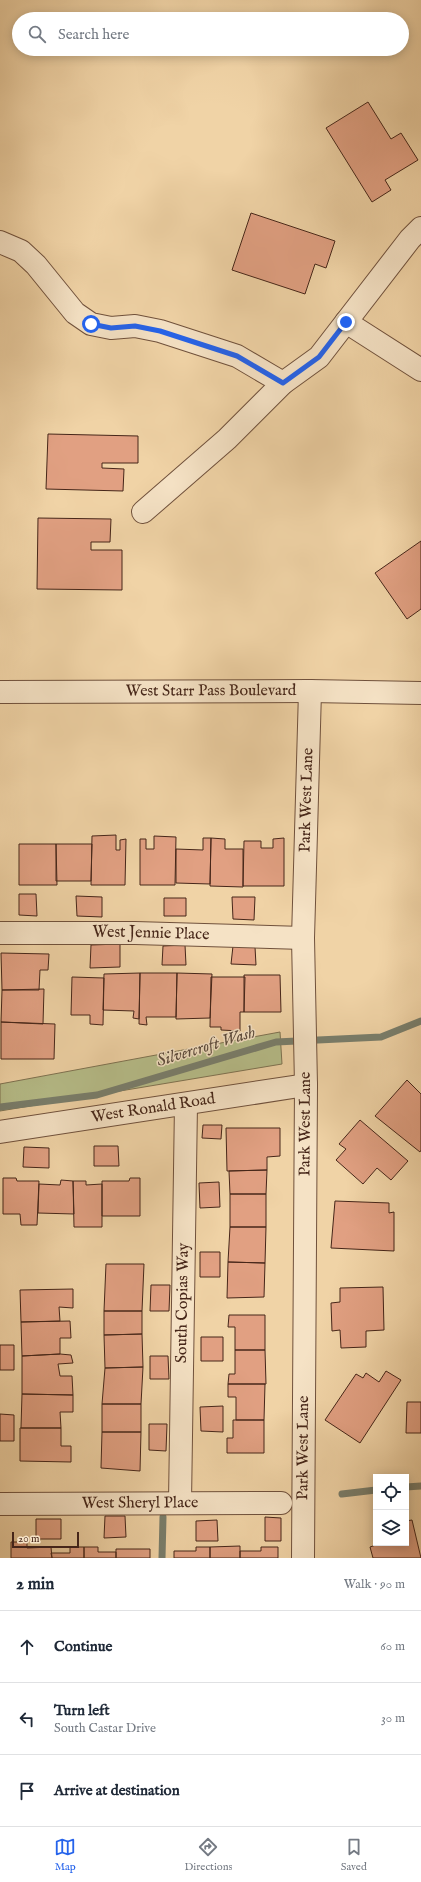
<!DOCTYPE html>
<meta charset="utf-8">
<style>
body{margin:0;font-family:"IM FELL English",serif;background:#f6f6f7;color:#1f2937}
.controls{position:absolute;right:12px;bottom:12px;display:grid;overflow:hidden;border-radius:0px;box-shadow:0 2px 10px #0003}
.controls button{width:36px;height:36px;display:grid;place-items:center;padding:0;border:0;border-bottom:1px solid #e0e1e3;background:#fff;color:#1f2937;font:20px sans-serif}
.scale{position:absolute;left:12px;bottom:10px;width:67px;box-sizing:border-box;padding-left:4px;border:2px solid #462619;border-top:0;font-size:11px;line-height:14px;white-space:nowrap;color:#462619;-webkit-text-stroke:3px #f5e2c5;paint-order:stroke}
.stop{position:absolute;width:12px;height:12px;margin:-9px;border:3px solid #2563eb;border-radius:50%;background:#fff}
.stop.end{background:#2563eb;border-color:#fff;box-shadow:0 1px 4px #0008}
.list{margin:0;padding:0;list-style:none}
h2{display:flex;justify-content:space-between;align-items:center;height:52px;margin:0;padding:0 16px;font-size:17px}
h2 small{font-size:13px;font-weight:400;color:#747a83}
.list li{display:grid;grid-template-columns:26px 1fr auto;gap:12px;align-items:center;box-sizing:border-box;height:72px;padding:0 16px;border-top:1px solid #e0e1e3}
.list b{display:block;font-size:15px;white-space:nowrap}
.list p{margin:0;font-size:13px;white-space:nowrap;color:#747a83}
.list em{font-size:13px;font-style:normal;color:#747a83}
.icon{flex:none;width:22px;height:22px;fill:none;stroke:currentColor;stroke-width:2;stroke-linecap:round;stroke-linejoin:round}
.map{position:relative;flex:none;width:421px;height:1558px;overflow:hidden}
.search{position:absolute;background:#fff;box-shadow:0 2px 10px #0003;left:12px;right:12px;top:12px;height:44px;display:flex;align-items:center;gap:10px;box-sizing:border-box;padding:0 14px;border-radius:22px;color:#747a83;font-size:15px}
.sheet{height:268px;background:#fff}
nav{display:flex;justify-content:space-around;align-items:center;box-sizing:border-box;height:56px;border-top:1px solid #e0e1e3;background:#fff;font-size:11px;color:#747a83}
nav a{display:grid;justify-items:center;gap:2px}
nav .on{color:#2563eb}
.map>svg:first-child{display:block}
</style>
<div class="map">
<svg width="421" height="1558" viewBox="0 0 421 1558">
<rect width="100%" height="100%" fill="#f0d3a6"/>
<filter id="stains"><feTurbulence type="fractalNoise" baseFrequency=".005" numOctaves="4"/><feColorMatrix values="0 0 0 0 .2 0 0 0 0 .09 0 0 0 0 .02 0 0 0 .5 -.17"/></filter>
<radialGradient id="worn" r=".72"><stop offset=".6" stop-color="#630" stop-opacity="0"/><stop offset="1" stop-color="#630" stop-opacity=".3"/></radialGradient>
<path fill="#b6bd89" stroke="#7e7251" d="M280,1032L282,1064L0,1111V1084Z"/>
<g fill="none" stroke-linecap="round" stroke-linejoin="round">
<path stroke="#797e6c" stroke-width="7" d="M0,1107L97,1095L276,1042L381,1037L421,1021
M406,1487L421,1486
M342,1494L376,1490
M162,1558L163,1517"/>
</g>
<path fill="#e1a082" stroke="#462619" d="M368,102L391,139L401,133L418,160L385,180L391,190L372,202L326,128Z
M251,213L335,241L326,268L315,264L305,294L232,270Z
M48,434L138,436V463H102V468L124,469L123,491L46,489Z
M38,518L111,519L110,542H91V550H122V590L37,589Z
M421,541V609L407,619L375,573Z
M116,835V850H120V840L126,839L125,885H91L92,836Z
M154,836L176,837L175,885H140V839H146V849H154Z
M203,838H211L210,884L176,883V849L203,850Z
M211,838L225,839V849H243V887L210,886Z
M284,838V886H243L244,841H261V848H273V839Z
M19,844H56L57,885H19Z
M56,844H92L91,881H56Z
M19,894H36L37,916L19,915Z
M76,896L102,897V917L77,916Z
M232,897H255L254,920L233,919Z
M164,898H186V916H164Z
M120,944V967L90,968L91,945Z
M185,945L186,965H162L163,946Z
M233,946L255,947L256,965L231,964Z
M1,953L49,954L48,970H40L39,990H2Z
M140,973H177L176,1017H146L147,1025L139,1024Z
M140,973L139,1019L133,1018L134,1011L103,1010L104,974Z
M177,973L212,974L210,1018L176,1019Z
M244,975H280L281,1012H244Z
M72,977L104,978L103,1025L90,1024V1015H71Z
M211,977H245L244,1012H240V1031L221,1030V1027H210Z
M44,989L43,1024L1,1022L2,990Z
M1,1022L55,1024L54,1059H1Z
M407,1080L421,1094V1150L420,1152L375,1116Z
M360,1120L408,1161L391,1180L377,1168L363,1184L336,1160L346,1149L339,1144Z
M203,1125H222L221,1139L202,1138Z
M226,1128H280V1156L267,1157V1170L227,1171Z
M94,1146H118L119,1166H94Z
M24,1147L49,1148V1168L23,1167Z
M267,1170L266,1194H230L229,1171Z
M3,1178H16L17,1181H39L37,1225H21L20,1214H3Z
M130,1178H140V1216H102V1181H129Z
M61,1180L73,1181L74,1214L38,1213L39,1184L60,1185Z
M73,1181H86V1185L102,1184V1227H74Z
M219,1182L220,1207L200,1208L199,1183Z
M230,1194H266V1227H230Z
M335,1201L389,1203V1213L394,1212V1251L331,1248Z
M230,1227H266L265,1263L228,1262Z
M200,1252H220V1277H200Z
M228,1262L265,1263L264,1297L227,1298Z
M106,1264H144L142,1311H104Z
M151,1285H170L169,1311H150Z
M383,1287L384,1330L366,1331V1347L341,1348L340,1330L332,1331L331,1303L340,1302V1288Z
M73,1289V1308L59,1307L60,1321L21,1322L20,1290Z
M104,1311H142V1334L104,1335Z
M229,1315H265V1350H235V1327H228Z
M70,1321L71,1338H60V1354L22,1356L21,1322Z
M142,1334L143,1367L105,1368L104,1335Z
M201,1337H223V1361H201Z
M0,1345H14V1370H0Z
M235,1350H265L266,1384H228L229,1374H235Z
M60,1354L71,1355L73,1363L58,1364L60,1376H72L73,1395L22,1394V1356Z
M150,1356H168L169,1379H150Z
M143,1367L141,1404H102L105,1368Z
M386,1371L401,1380L360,1443L325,1420L356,1374L363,1378L366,1373L379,1382Z
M228,1384H265L264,1420H236V1397H228Z
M22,1394L73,1395V1412H60L61,1428H21Z
M407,1402H421V1433H406Z
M102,1404H141V1432H102Z
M223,1406V1432L201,1431L200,1407Z
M0,1414L14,1415V1441H0Z
M233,1420H264V1453H227V1438H233Z
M149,1424H167L166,1451L149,1450Z
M20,1428H61V1446H71V1462L20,1461Z
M102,1432H141L140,1471L101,1468Z
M105,1516H125L126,1537L104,1538Z
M265,1517L281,1518V1541H265Z
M36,1519H61V1539H36Z
M217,1520L218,1541H196V1521Z
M412,1520L421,1558H373L370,1547L382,1543H406V1521Z
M11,1542H27V1548L51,1547L52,1558H11Z
M240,1546V1558H210V1547Z
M70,1547H84V1558H52L51,1553H70Z
M84,1547H98V1552H116V1558H84Z
M196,1547H210V1558H174V1551H196Z
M261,1547H278V1558H240V1551H261Z
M116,1549H150V1558H116Z"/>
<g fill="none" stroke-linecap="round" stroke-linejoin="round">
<defs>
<g id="minor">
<path d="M0,242L21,251L36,265L75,313L91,324L111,328L135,326L160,331L237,356L283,383"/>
<path d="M346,322L421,370"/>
<path d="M143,512L227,439L283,383L319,357L410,239L421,228"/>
<path id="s1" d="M0,692L310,691L421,693"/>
<path id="s2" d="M0,933H135L303,938"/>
<path id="s3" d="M0,1132L306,1085"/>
<path id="s4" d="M180,1502L186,1104"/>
<path id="s5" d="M0,1504L281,1503"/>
<path id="s6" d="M303,1558L306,1085L303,938L310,691"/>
</g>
</defs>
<use href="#minor" stroke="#70513c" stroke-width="24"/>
<use href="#minor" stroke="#f5e2c5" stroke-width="22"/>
</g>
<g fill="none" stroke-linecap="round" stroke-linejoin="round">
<path stroke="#2563eb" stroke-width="5" d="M91,324L111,328L135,326L160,331L237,356L283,383L319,357L346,322"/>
</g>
<g text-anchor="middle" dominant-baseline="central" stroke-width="3" stroke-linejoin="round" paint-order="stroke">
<g font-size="16" fill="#462619" stroke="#f5e2c5">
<text stroke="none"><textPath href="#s1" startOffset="211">West Starr Pass Boulevard</textPath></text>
<text stroke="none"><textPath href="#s6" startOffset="758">Park West Lane</textPath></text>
<text stroke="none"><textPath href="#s2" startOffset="151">West Jennie Place</textPath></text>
<text stroke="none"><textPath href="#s3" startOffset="155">West Ronald Road</textPath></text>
<text stroke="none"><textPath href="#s6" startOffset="434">Park West Lane</textPath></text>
<text stroke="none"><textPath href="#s4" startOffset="199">South Copias Way</textPath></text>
<text stroke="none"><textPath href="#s6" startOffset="110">Park West Lane</textPath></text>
<text stroke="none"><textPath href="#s5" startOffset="140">West Sheryl Place</textPath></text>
</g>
<g font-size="17" font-style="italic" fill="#5b4a3c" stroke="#f5e2c5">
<text transform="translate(206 1047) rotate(-17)">Silvercroft Wash</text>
</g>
</g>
<rect width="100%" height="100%" filter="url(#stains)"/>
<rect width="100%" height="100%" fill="url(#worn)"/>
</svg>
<div class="controls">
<button><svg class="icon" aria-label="locate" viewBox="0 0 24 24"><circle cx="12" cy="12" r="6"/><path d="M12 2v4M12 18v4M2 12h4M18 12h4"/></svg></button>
<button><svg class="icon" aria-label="layers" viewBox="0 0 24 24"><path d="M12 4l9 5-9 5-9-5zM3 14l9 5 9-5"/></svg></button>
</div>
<div class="scale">20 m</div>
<div class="stop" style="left:91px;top:324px"></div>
<div class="stop end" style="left:346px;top:322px"></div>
<div class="search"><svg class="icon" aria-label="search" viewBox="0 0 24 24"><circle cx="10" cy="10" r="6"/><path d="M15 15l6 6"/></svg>Search here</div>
</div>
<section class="sheet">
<h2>2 min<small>Walk · 90 m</small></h2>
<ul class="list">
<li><svg class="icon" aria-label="ahead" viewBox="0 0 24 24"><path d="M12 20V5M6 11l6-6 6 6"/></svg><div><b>Continue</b></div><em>60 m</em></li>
<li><svg class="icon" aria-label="left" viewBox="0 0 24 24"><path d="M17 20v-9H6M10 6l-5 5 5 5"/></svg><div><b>Turn left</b><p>South Castar Drive</p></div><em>30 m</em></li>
<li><svg class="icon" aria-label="arrive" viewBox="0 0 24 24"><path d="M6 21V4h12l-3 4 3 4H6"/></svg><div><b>Arrive at destination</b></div></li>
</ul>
</section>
<nav>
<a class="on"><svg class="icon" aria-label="map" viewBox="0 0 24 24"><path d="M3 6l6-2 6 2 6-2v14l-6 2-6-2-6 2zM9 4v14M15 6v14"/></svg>Map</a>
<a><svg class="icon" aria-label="directions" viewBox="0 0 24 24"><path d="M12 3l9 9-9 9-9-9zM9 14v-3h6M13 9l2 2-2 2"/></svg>Directions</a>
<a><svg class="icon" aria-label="saved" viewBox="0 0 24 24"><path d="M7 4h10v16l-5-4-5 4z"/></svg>Saved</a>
</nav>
